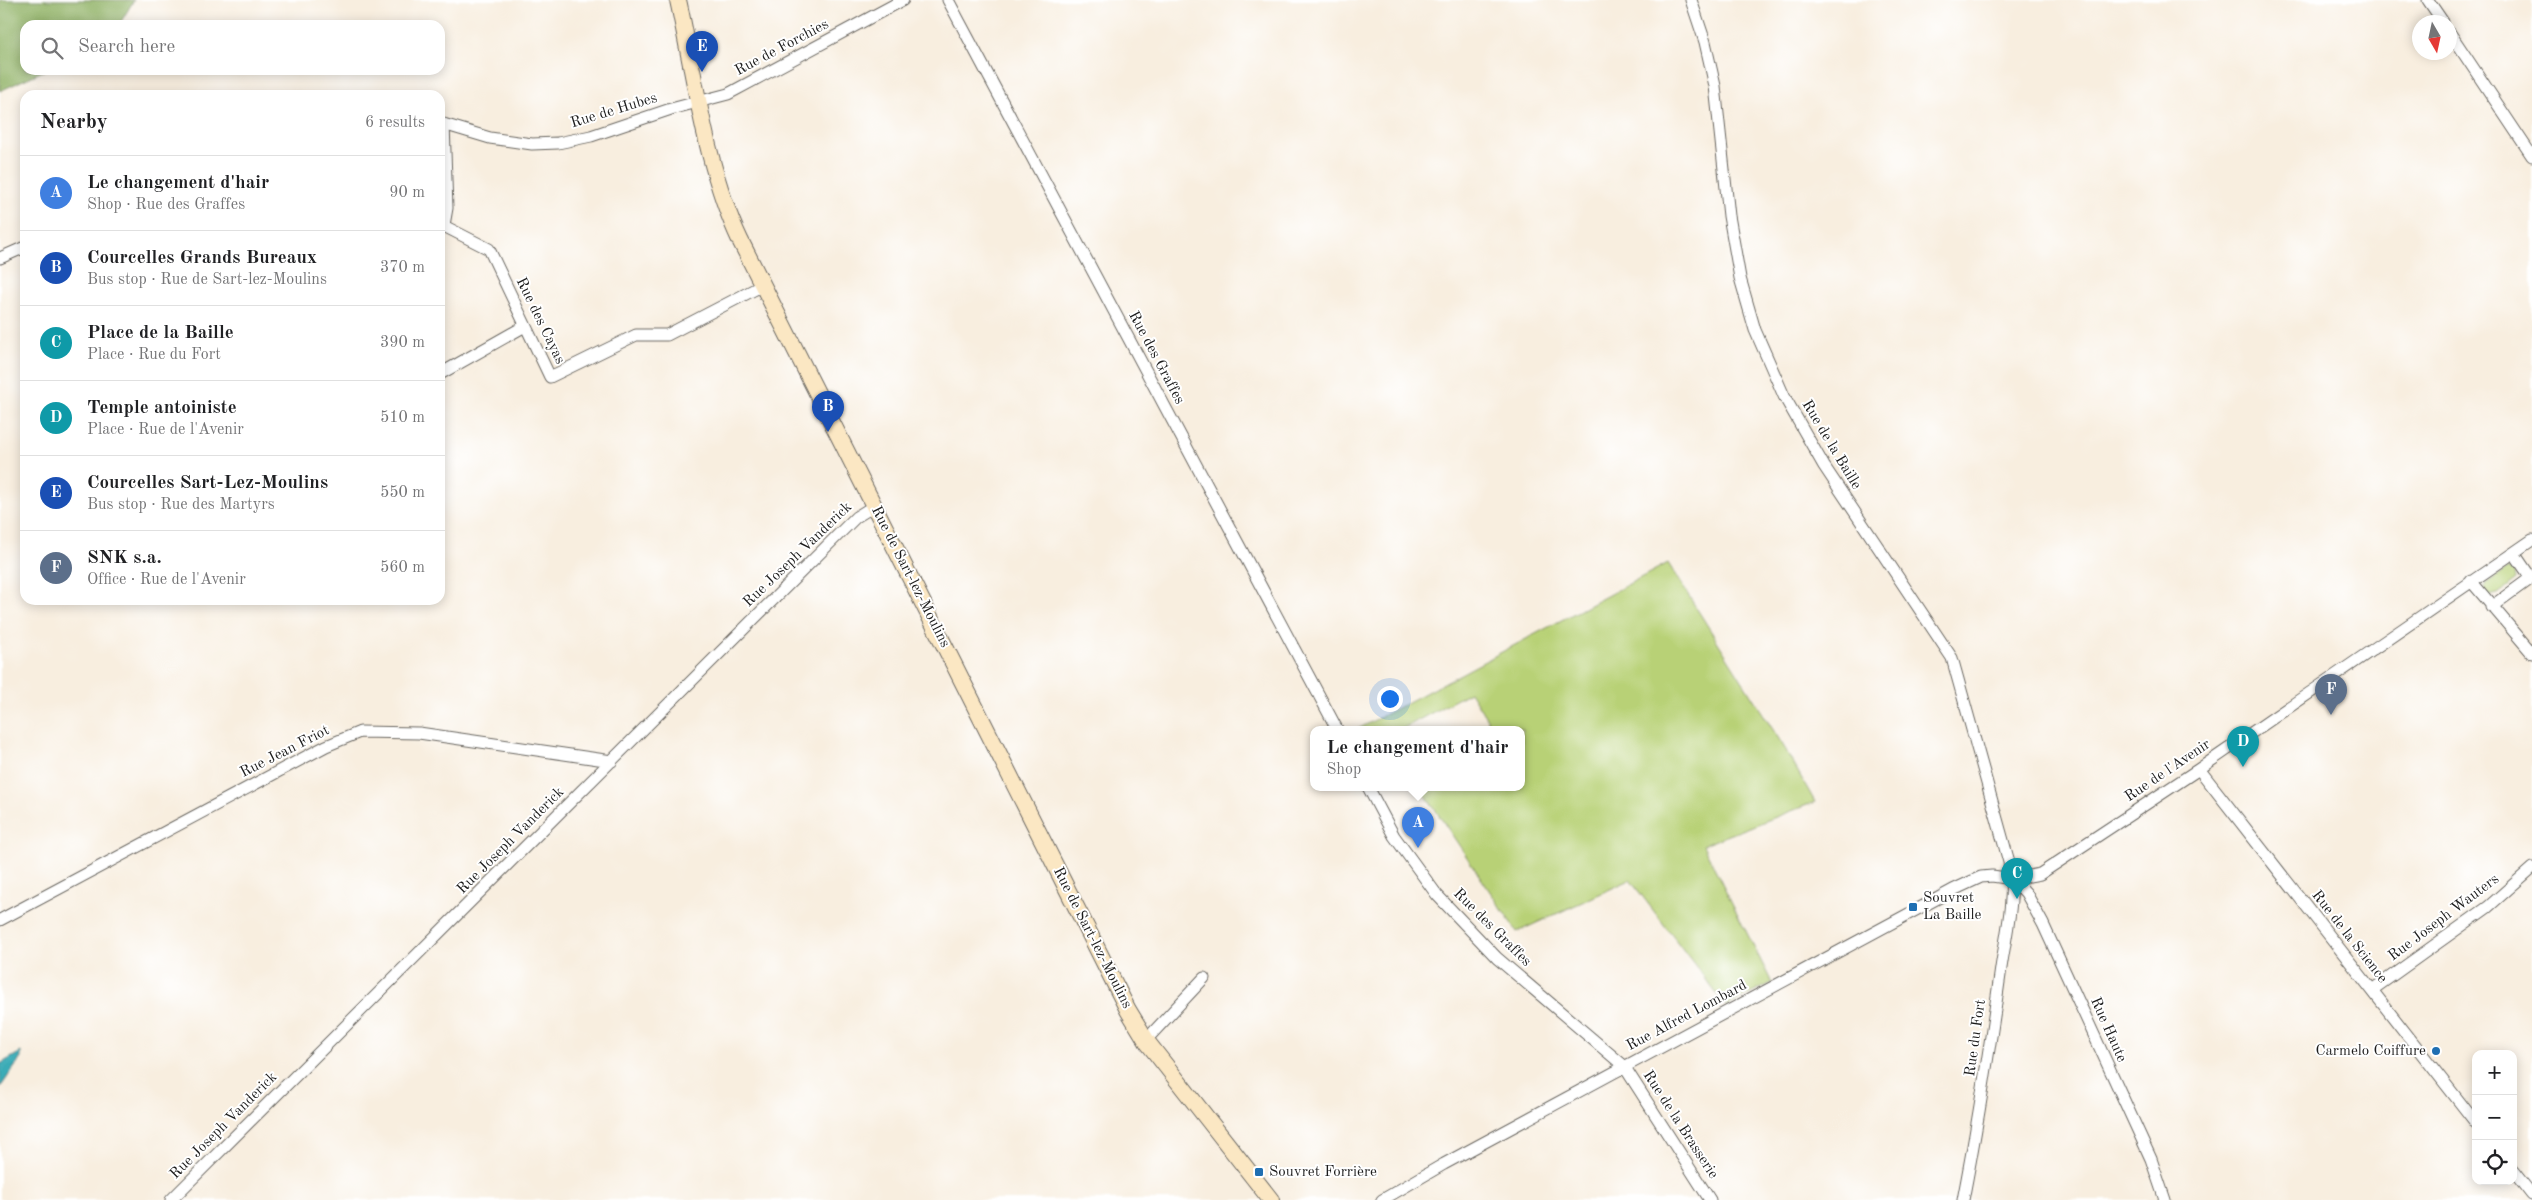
<!DOCTYPE html>
<meta charset="utf-8">
<style>
body{margin:0;font-family:"Old Standard TT",serif;background:#f6f6f6;color:#202124}
.controls{position:absolute;right:15px;bottom:15px;display:grid;overflow:hidden;border-radius:10px;box-shadow:0 2px 12px #0003}
.controls button{width:45px;height:45px;display:grid;place-items:center;padding:0;border:0;border-bottom:1px solid #e0e0e0;background:#fff;color:#202124;font:25px sans-serif}
.compass{position:absolute;left:2412px;top:15px;width:45px;height:45px;border-radius:50%;background:#fff;box-shadow:0 2px 12px #0003;rotate:171deg}
.you{position:absolute;left:1389px;top:698px;width:18px;height:18px;margin:-12px;border:4px solid #fff;border-radius:50%;background:#1a73e8;box-shadow:0 0 0 8px #1a73e833}
.badge{display:grid;place-items:center;width:32px;height:32px;border-radius:50%;background:#ea580c;color:#fff;font-size:16px;font-weight:700}
.pin{position:absolute;translate:-50% -41px;filter:drop-shadow(0 1px 2px #0008)}
.pin::after{content:'';position:absolute;top:26px;width:18px;height:15px;background:inherit;clip-path:polygon(0 0,100% 0,50% 100%)}
.popup{position:absolute;left:1310px;top:726px;width:215px;height:65px;box-sizing:border-box;display:grid;place-content:center;border-radius:10px;background:#fff;filter:drop-shadow(0 1px 4px #0005);font-size:16px;white-space:nowrap;color:#757577}
.popup b{font-size:19px;color:#202124}
.popup::after{content:'';position:absolute;left:50%;top:100%;margin-left:-10px;border:10px solid transparent;border-top-color:#fff}
.list{margin:0;padding:0;list-style:none}
h2{display:flex;justify-content:space-between;align-items:center;height:65px;margin:0;padding:0 20px;font-size:21px}
h2 small{font-size:16px;font-weight:400;color:#757577}
.list li{display:grid;grid-template-columns:32px 1fr auto;gap:15px;align-items:center;box-sizing:border-box;height:75px;padding:0 20px;border-top:1px solid #e0e0e0}
.list b{display:block;font-size:19px;white-space:nowrap}
.list p{margin:0;font-size:16px;white-space:nowrap;color:#757577}
.list em{font-size:16px;font-style:normal;color:#757577}
.icon{flex:none;width:28px;height:28px;fill:none;stroke:currentColor;stroke-width:2;stroke-linecap:round;stroke-linejoin:round}
.map{position:relative;flex:none;width:2532px;height:1200px;overflow:hidden}
.search{position:absolute;background:#fff;box-shadow:0 2px 12px #0003;left:20px;top:20px;width:425px;height:55px;display:flex;align-items:center;gap:12px;box-sizing:border-box;padding:0 18px;border-radius:15px;color:#757577;font-size:19px}
.panel{position:absolute;background:#fff;box-shadow:0 2px 12px #0003;left:20px;top:90px;width:425px;height:515px;border-radius:15px}
.map>svg:first-child{display:block}
</style>
<div class="map">
<svg width="2532" height="1200" viewBox="0 0 2532 1200">
<rect width="100%" height="100%" fill="#fff"/>
<filter id="ink" filterUnits="userSpaceOnUse"><feTurbulence type="fractalNoise" baseFrequency=".02" numOctaves="2"/><feDisplacementMap in="SourceGraphic" scale="10" xChannelSelector="R" yChannelSelector="G"/><feConvolveMatrix kernelMatrix="1 2 1 2 8 2 1 2 1" color-interpolation-filters="sRGB"/></filter>
<filter id="wash" filterUnits="userSpaceOnUse"><feTurbulence type="fractalNoise" baseFrequency=".0096" numOctaves="4" result="noise"/><feDisplacementMap in="SourceGraphic" scale="20" xChannelSelector="R" yChannelSelector="G"/><feGaussianBlur stdDeviation="1.12" result="paint"/><feColorMatrix in="noise" values="0 0 0 0 0 0 0 0 0 0 0 0 0 0 0 0 0 1.4 0 .05"/><feComposite in="paint" operator="in"/></filter>
<g filter="url(#wash)">
<rect width="100%" height="100%" fill="#f8eedf"/>
<path fill="#b8d176" stroke="#6a7649" d="M1668,563L1784,747L1815,802L1703,845L1772,983L1726,1006L1630,880L1517,932L1422,790L1429,787H1522V729H1493L1470,692L1402,729H1358Z
M2507,569L2515,572L2516,580L2498,594L2488,596L2484,588L2485,584Z"/>
<path fill="#92b367" stroke="#576842" d="M0,0H134L119,25H25V70H45L0,91Z"/>
<path fill="#3aabb6" stroke="#2b6469" d="M21,1052V1058L0,1088V1064Z"/>
</g>
<g filter="url(#ink)">
<g fill="none" stroke-linecap="round" stroke-linejoin="round">
<defs>
<path id="minor" d="M948,0L1337,729
M1691,0L1705,42L1715,86L1729,216L1740,278L1755,330L1784,396L1824,466L1952,658L2009,862C2016,896 2006,934 2001,968C1990,1046 1978,1123 1963,1200
M2428,0L2443,22
M2450,33L2532,156
M440,123L490,138L532,144L558,143L591,136L671,109L728,94L903,0
M444,124L447,208L444,225
M440,224L489,249L550,377L636,335H667L763,285
M0,258L25,247
M440,374L525,326
M2514,553L2531,578
M2471,581L2532,653
M2491,607L2532,577
M2199,769L2476,1123
M1368,787L1394,836L1437,895L1497,958L1624,1066L1710,1200
M2013,879L2026,893L2043,924L2151,1159L2165,1200
M0,920L326,746L360,732L419,733L612,761
M2372,990L2488,907L2532,868
M1146,1040L1204,978
M2513,1171L2532,1195
M171,1200L856,517L874,506
M1382,1200L1444,1164L1953,890L1981,877L1992,876L2013,879L2040,874L2199,769L2532,540"/>
<path id="secondary" d="M678,0C695,77 706,169 740,240L1128,1010L1148,1043L1271,1200"/>
</defs>
<use href="#minor" stroke="#696660" stroke-width="13"/>
<use href="#secondary" stroke="#696660" stroke-width="18"/>
<use href="#minor" stroke="#fff" stroke-width="11"/>
<use href="#secondary" stroke="#fbe7c3" stroke-width="16"/>
</g>
</g>
<g fill="#1f6fb2" stroke="#fff" stroke-width="2">
<rect x="1908" y="902" width="10" height="10" rx="2.5"/>
<circle cx="2436" cy="1051" r="5"/>
<rect x="1254" y="1167" width="10" height="10" rx="2.5"/>
</g>
<g text-anchor="middle" dominant-baseline="central" stroke-width="4" stroke-linejoin="round" paint-order="stroke">
<g font-size="15" fill="#1c1c1c" stroke="#fff">
<text transform="translate(782 48) rotate(-28)">Rue de Forchies</text>
<text transform="translate(614 111) rotate(-17)">Rue de Hubes</text>
<text transform="translate(540 321) rotate(64)">Rue des Cayas</text>
<text transform="translate(1156 358) rotate(62)">Rue des Graffes</text>
<text transform="translate(1831 445) rotate(59)">Rue de la Baille</text>
<text transform="translate(798 555) rotate(-44)">Rue Joseph Vanderick</text>
<text transform="translate(910 577) rotate(63)">Rue de Sart-lez-Moulins</text>
<text transform="translate(285 752) rotate(-27)">Rue Jean Friot</text>
<text transform="translate(2168 771) rotate(-34)">Rue de l'Avenir</text>
<text transform="translate(511 841) rotate(-45)">Rue Joseph Vanderick</text>
<text transform="translate(2444 918) rotate(-37)">Rue Joseph Wauters</text>
<text transform="translate(1492 928) rotate(45)">Rue des Graffes</text>
<text transform="translate(2349 937) rotate(52)">Rue de la Science</text>
<text transform="translate(1092 938) rotate(63)">Rue de Sart-lez-Moulins</text>
<text transform="translate(1687 1016) rotate(-28)">Rue Alfred Lombard</text>
<text transform="translate(2108 1030) rotate(66)">Rue Haute</text>
<text transform="translate(1976 1038) rotate(-82)">Rue du Fort</text>
<text transform="translate(1680 1125) rotate(57)">Rue de la Brasserie</text>
<text transform="translate(224 1126) rotate(-45)">Rue Joseph Vanderick</text>
</g>
<g font-size="15" fill="#1c1c1c" stroke="#fff" text-anchor="start">
<text x="1923" y="898">Souvret<tspan x="1923" dy="17">La Baille</tspan></text>
<text x="2426" y="1051" text-anchor="end">Carmelo Coiffure</text>
<text x="1269" y="1172">Souvret Forrière</text>
</g>
</g>
</svg>
<div class="controls">
<button>+</button>
<button>−</button>
<button><svg class="icon" aria-label="locate" viewBox="0 0 24 24"><circle cx="12" cy="12" r="6"/><path d="M12 2v4M12 18v4M2 12h4M18 12h4"/></svg></button>
</div>
<svg class="compass" viewBox="-18 -18 36 36"><path d="M0-13l5 13h-10z" fill="#e53935"/><path d="M0 13l5-13h-10z" fill="#757577"/></svg>
<div class="you"></div>
<div class="pin badge" style="left:1418px;top:848px;background:#3f7fe0">A</div>
<div class="popup"><b>Le changement d'hair</b>Shop</div>
<div class="pin badge" style="left:828px;top:432px;background:#1a4fb4">B</div>
<div class="pin badge" style="left:2017px;top:899px;background:#0f9aa8">C</div>
<div class="pin badge" style="left:2243px;top:767px;background:#0f9aa8">D</div>
<div class="pin badge" style="left:702px;top:72px;background:#1a4fb4">E</div>
<div class="pin badge" style="left:2331px;top:715px;background:#5c6f8a">F</div>
<div class="search"><svg class="icon" aria-label="search" viewBox="0 0 24 24"><circle cx="10" cy="10" r="6"/><path d="M15 15l6 6"/></svg>Search here</div>
<section class="panel">
<h2>Nearby<small>6 results</small></h2>
<ul class="list">
<li><span class="badge" style="background:#3f7fe0">A</span><div><b>Le changement d'hair</b><p>Shop · Rue des Graffes</p></div><em>90 m</em></li>
<li><span class="badge" style="background:#1a4fb4">B</span><div><b>Courcelles Grands Bureaux</b><p>Bus stop · Rue de Sart-lez-Moulins</p></div><em>370 m</em></li>
<li><span class="badge" style="background:#0f9aa8">C</span><div><b>Place de la Baille</b><p>Place · Rue du Fort</p></div><em>390 m</em></li>
<li><span class="badge" style="background:#0f9aa8">D</span><div><b>Temple antoiniste</b><p>Place · Rue de l'Avenir</p></div><em>510 m</em></li>
<li><span class="badge" style="background:#1a4fb4">E</span><div><b>Courcelles Sart-Lez-Moulins</b><p>Bus stop · Rue des Martyrs</p></div><em>550 m</em></li>
<li><span class="badge" style="background:#5c6f8a">F</span><div><b>SNK s.a.</b><p>Office · Rue de l'Avenir</p></div><em>560 m</em></li>
</ul>
</section>
</div>
